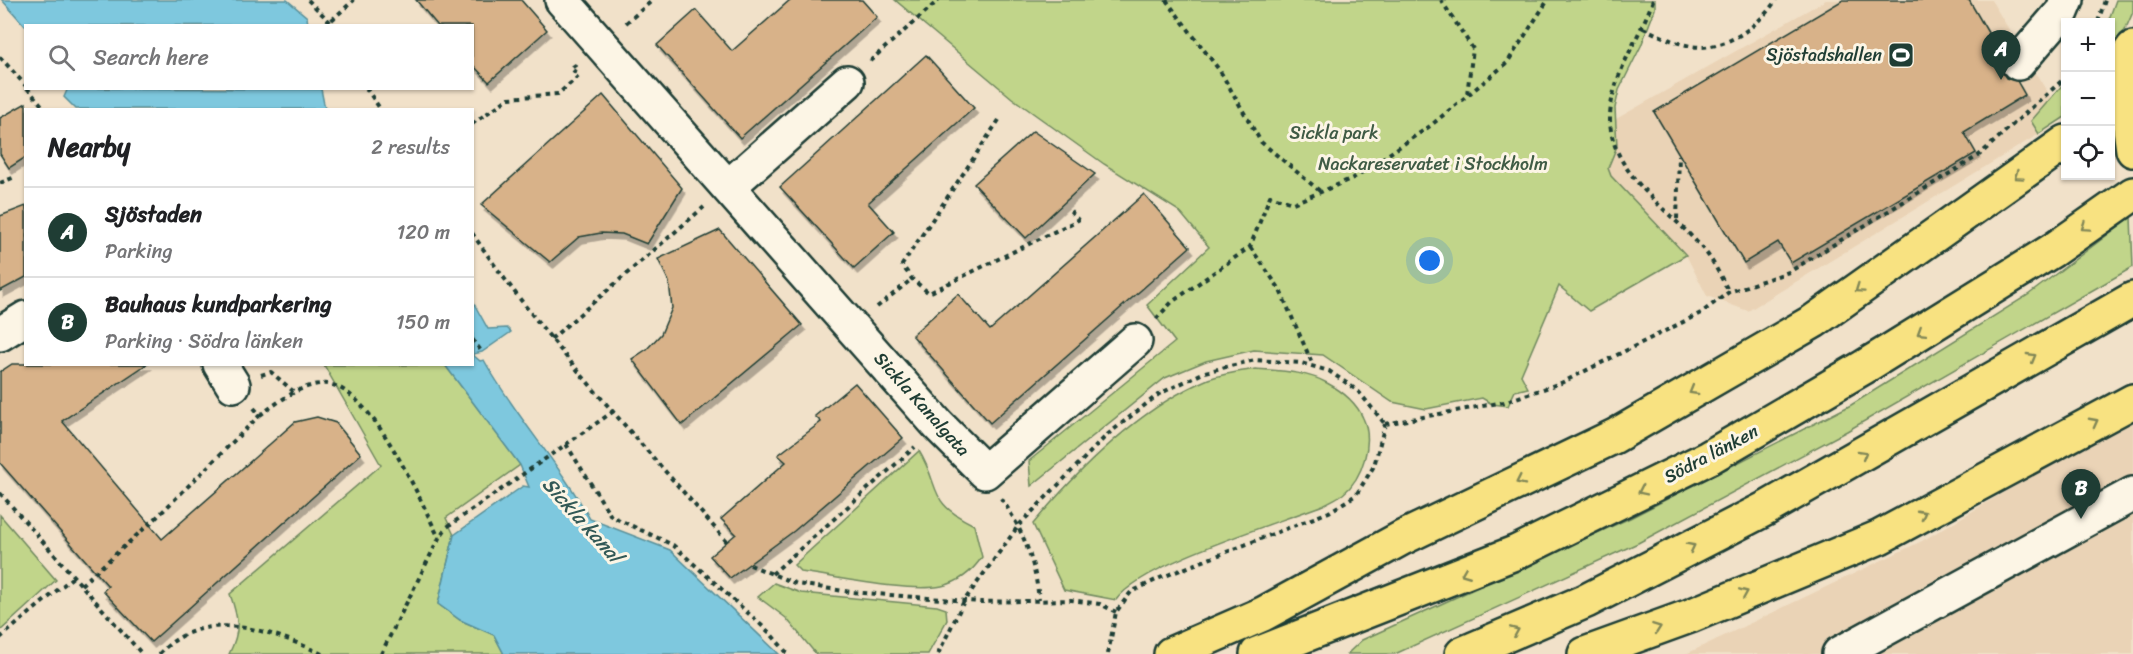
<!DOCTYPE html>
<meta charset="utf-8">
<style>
body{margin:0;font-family:Sriracha,sans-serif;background:#f2f2f2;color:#202124}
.controls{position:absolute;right:18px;top:18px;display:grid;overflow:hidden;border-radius:0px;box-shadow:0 2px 4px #0004}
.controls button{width:54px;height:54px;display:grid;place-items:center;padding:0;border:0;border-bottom:2px solid #e0e0e0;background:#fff;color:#202124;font:30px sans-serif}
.you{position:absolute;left:1430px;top:261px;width:21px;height:21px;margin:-15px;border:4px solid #fff;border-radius:50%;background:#1a73e8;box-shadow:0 0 0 9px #1a73e833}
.badge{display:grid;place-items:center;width:39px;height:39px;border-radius:50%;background:#1f3d34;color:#fff;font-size:20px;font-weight:700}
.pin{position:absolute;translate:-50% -50px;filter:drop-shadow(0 2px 3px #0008)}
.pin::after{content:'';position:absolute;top:32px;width:21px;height:18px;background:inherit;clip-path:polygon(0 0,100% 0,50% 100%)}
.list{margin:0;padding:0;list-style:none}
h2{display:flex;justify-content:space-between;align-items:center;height:78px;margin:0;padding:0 24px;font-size:26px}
h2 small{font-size:20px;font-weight:400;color:#757577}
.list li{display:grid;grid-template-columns:39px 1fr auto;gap:18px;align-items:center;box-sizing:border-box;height:90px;padding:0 24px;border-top:2px solid #e0e0e0}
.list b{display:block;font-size:22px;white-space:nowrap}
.list p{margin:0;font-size:20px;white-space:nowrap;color:#757577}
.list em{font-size:20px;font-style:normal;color:#757577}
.icon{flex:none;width:33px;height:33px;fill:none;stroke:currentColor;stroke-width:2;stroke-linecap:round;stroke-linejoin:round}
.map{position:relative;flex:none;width:2133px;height:654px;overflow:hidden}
.search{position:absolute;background:#fff;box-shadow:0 2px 4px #0004;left:24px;top:24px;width:450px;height:66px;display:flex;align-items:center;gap:15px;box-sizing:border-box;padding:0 21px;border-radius:0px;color:#757577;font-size:22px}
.panel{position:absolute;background:#fff;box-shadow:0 2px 4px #0004;left:24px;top:108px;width:450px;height:258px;border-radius:0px}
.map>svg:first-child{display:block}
</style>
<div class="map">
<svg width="2133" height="654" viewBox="0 0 2133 654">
<defs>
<filter id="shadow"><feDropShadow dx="3.5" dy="6" stdDeviation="0" flood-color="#0004"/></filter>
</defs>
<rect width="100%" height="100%" fill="#f1e1c9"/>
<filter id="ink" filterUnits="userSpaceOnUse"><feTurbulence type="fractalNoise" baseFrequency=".0167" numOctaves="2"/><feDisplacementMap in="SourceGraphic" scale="12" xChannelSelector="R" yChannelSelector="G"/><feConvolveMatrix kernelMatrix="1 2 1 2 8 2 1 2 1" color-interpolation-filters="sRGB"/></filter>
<g filter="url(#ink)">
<path fill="#ead3b6" d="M1826,0H1991L2051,98L2031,121L2039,134L1748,311L1707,296L1686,255L1611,176L1595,131Z
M2133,416V654H1686L1922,541Z"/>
<path fill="#c1d58a" stroke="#70895f" stroke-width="1.5" d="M895,0H1655V9L1641,46L1619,90L1615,108L1617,146L1608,168L1611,176L1686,255L1589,311L1559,286L1521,375L1528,388L1515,391L1508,406L1492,404L1482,398L1426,409L1392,402L1323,355L1254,350L1206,361L1165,378L1031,486L1029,461L1175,342L1147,305L1209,247L1179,211L1104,164L1012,98Z
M2116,0H2133V12L2111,62L2110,22H2108Z
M2065,82V117L2039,134L2031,121Z
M2131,217L2133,267L1847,431L1638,543L1395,654H1347L1362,640L1630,518L1851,405L2028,295Z
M324,365H445L520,465L446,518L454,535L438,604L460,620L494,635L504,654H229C241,630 239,620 230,594L381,465Z
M1255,369C1279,371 1306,371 1327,383C1342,391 1356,402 1363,418C1374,441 1363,478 1343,494C1337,498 1330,501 1323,505C1275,524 1143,563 1116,600L1064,590L1033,524C1079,469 1138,409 1206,380C1220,374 1239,372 1255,369Z
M919,451C942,489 926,502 974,525L982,557C972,572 960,582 942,586C909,593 837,577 801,572L794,565Z
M0,515L56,580L0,631Z
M774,583L801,593L937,606L946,609L947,620L928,654H816L786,618L758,597Z"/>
<path fill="#7ec8de" stroke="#58909a" stroke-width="1.5" d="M2,0H287L307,17L308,25L25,26Z
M68,88L321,89L325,109H76L64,97Z
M473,302L488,329L507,328L511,332L482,352L473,354Z
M473,355L480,361L484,360C515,416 560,464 590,519L670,550L779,654H504L494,635L460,620L438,604L454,535L523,486L529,487L520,465L445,365L472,364Z"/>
<path fill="#d8b289" stroke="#1f3d34" stroke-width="1.5" filter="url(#shadow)" d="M416,0H521L547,30L489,82L472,64V26H438Z
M790,0H862L877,17L740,138L657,45L696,10L732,51Z
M1843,0H1969L2001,55V70L2006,78L2017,81L2025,95L1964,132L1976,153L1791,263L1778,242L1744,263L1654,112Z
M926,55L974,108L868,203L894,232L854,268L780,187Z
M603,95L682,188L647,244L622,234L601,233L579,237L550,262L481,205Z
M26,103V157L9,168L0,154V118Z
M1033,131L1095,174L1026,238L974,184Z
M1144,194L1190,247L990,423L912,335L958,294L990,330Z
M26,206V277L0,291V216Z
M720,230L802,325L682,425L632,359L647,349L661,334L672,308L669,282L658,259Z
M12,364H147L62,421L162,539L295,422L317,417L336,423L361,454L151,642L103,591L108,586L0,463V372Z
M855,383L903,438L794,531L730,578L710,556L736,534L721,519L786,462L778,455L821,422L815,416Z"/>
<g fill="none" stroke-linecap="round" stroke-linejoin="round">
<defs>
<path id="minor" d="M562,0L939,426L985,472L1135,341
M2018,63L2062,12L2067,0
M728,187L847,82
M0,334L26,318
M220,364L233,385
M1839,654L2133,494"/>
<path id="major" d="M2133,61L2127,106L2133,150"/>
<path id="highway" d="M2110,80L2133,48
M1171,654L1263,614L1402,538L1615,436L1814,321L2066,142
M1257,654L1517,552L1708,458L1864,367L2053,250L2133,194
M1462,654L1586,601L1767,508L2133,299
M1585,654L1690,616L1880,537L2133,401"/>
</defs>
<use href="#minor" stroke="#1f3d34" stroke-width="38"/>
<use href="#major" stroke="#1f3d34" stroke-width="38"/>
<use href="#highway" stroke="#1f3d34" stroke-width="38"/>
<path stroke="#1f3d34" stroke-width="4" stroke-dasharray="4.5 4.5" stroke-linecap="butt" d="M308,0L334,26
M1166,0L1220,71L1261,142L1321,192
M1441,0L1473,49L1467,94
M1653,0C1641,35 1616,69 1611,106C1601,169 1668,207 1703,249C1714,261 1721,278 1729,292
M2098,22L2105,0
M626,23L653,0
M325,26L354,0
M1643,28C1661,36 1682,47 1702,47C1732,46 1760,24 1776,0
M0,57L26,86
M870,61L939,0
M27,88L46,110
M366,88L381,110
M999,120L902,265L912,279L929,293L1078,220L1069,209
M472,124L509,98L558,94L579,76L571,68L577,64
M0,183L15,177
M1677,219L1679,155
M472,233C547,343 640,441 727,542
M1250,247L1279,288L1313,365
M877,307L912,279
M1156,319L1172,302L1250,247L1270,196L1293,203L1321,192L1355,177L1430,126L1507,63L1548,0
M472,339L482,352
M551,339L704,207
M261,375L271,372L293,391
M254,408L260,415C279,402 296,387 320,384C368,377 421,502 439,538
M1385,424L1504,402L1561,383L1701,313L1729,292L1789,272L1978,156L2066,77
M566,444L611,516L673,545L770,633L788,654
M0,493L142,654
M1001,498C1023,530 1035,561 1039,600
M750,565L797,584L851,592L980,602L1071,600L1100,604L1116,612
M772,574L915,447
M81,585L155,519L260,415
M0,638L73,577
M159,654C203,606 271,630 322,654
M381,654L439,538L447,527L614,411
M938,654L964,601L1019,525L1107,435L1159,394L1205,372L1255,360L1301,363L1329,371L1358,391L1385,424
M1108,654L1116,612L1131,592L1160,578L1329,512L1356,495L1374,466L1385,424"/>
<use href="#minor" stroke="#fcf5e5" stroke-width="33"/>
<use href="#major" stroke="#f8e281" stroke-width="33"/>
<use href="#highway" stroke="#f8e281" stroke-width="33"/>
</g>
<defs><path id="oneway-chevron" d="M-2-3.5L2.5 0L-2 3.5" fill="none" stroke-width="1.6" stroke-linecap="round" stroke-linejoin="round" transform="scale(1.5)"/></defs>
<g stroke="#818757">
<use href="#oneway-chevron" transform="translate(2018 176) rotate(145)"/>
<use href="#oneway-chevron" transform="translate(2085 227) rotate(145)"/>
<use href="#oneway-chevron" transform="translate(1859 289) rotate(145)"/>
<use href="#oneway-chevron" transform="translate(1921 332) rotate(148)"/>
<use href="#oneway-chevron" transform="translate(2032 357) rotate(-30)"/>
<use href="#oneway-chevron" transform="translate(1693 391) rotate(150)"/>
<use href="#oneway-chevron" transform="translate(2094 422) rotate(-28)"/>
<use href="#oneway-chevron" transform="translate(1863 454) rotate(-30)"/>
<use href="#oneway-chevron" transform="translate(1520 481) rotate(154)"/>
<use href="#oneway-chevron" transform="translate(1642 491) rotate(154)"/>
<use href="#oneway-chevron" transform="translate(1922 514) rotate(-28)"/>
<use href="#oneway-chevron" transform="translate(1691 547) rotate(-27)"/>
<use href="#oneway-chevron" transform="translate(1465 573) rotate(158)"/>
<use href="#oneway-chevron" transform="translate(1744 593) rotate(-23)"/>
<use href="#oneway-chevron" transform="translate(1657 628) rotate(-20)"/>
<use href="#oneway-chevron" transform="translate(1515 631) rotate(-23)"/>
</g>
</g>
<defs>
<symbol id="stadium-square" viewBox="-11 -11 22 22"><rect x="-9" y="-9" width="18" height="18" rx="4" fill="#1f3d34" stroke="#fcf5e5"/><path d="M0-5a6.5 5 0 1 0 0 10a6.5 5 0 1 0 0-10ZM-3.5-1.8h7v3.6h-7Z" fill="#fff"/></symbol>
</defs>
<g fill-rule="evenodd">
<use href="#stadium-square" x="1886" y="40" width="30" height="30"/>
</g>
<g text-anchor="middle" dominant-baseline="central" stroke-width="6" stroke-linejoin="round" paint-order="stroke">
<g font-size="18" fill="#1f3d34" stroke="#fcf5e5" text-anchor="end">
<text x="1882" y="55">Sjöstadshallen</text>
</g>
<g font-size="18" fill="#3f5b45" stroke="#fcf5e5">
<text x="1334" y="133">Sickla park</text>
<text x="1433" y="164">Nackareservatet i Stockholm</text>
</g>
<g font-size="18" fill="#1f3d34" stroke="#fcf5e5">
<text transform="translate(922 404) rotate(48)">Sickla Kanalgata</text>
<text transform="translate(1711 454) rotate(-28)">Södra länken</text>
</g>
<g font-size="20" font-style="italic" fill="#325956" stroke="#fcf5e5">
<text transform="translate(582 520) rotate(48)">Sickla kanal</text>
</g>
</g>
</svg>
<div class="controls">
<button>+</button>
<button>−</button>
<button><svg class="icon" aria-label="locate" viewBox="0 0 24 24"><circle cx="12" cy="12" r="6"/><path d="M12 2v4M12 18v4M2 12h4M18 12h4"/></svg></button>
</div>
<div class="you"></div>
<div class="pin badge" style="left:2001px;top:80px">A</div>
<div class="pin badge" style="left:2081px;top:519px">B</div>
<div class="search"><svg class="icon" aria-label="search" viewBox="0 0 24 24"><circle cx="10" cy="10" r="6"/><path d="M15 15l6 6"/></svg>Search here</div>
<section class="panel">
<h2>Nearby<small>2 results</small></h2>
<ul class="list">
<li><span class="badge">A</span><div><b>Sjöstaden</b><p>Parking</p></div><em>120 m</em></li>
<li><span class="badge">B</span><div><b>Bauhaus kundparkering</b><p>Parking · Södra länken</p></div><em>150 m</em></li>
</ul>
</section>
</div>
